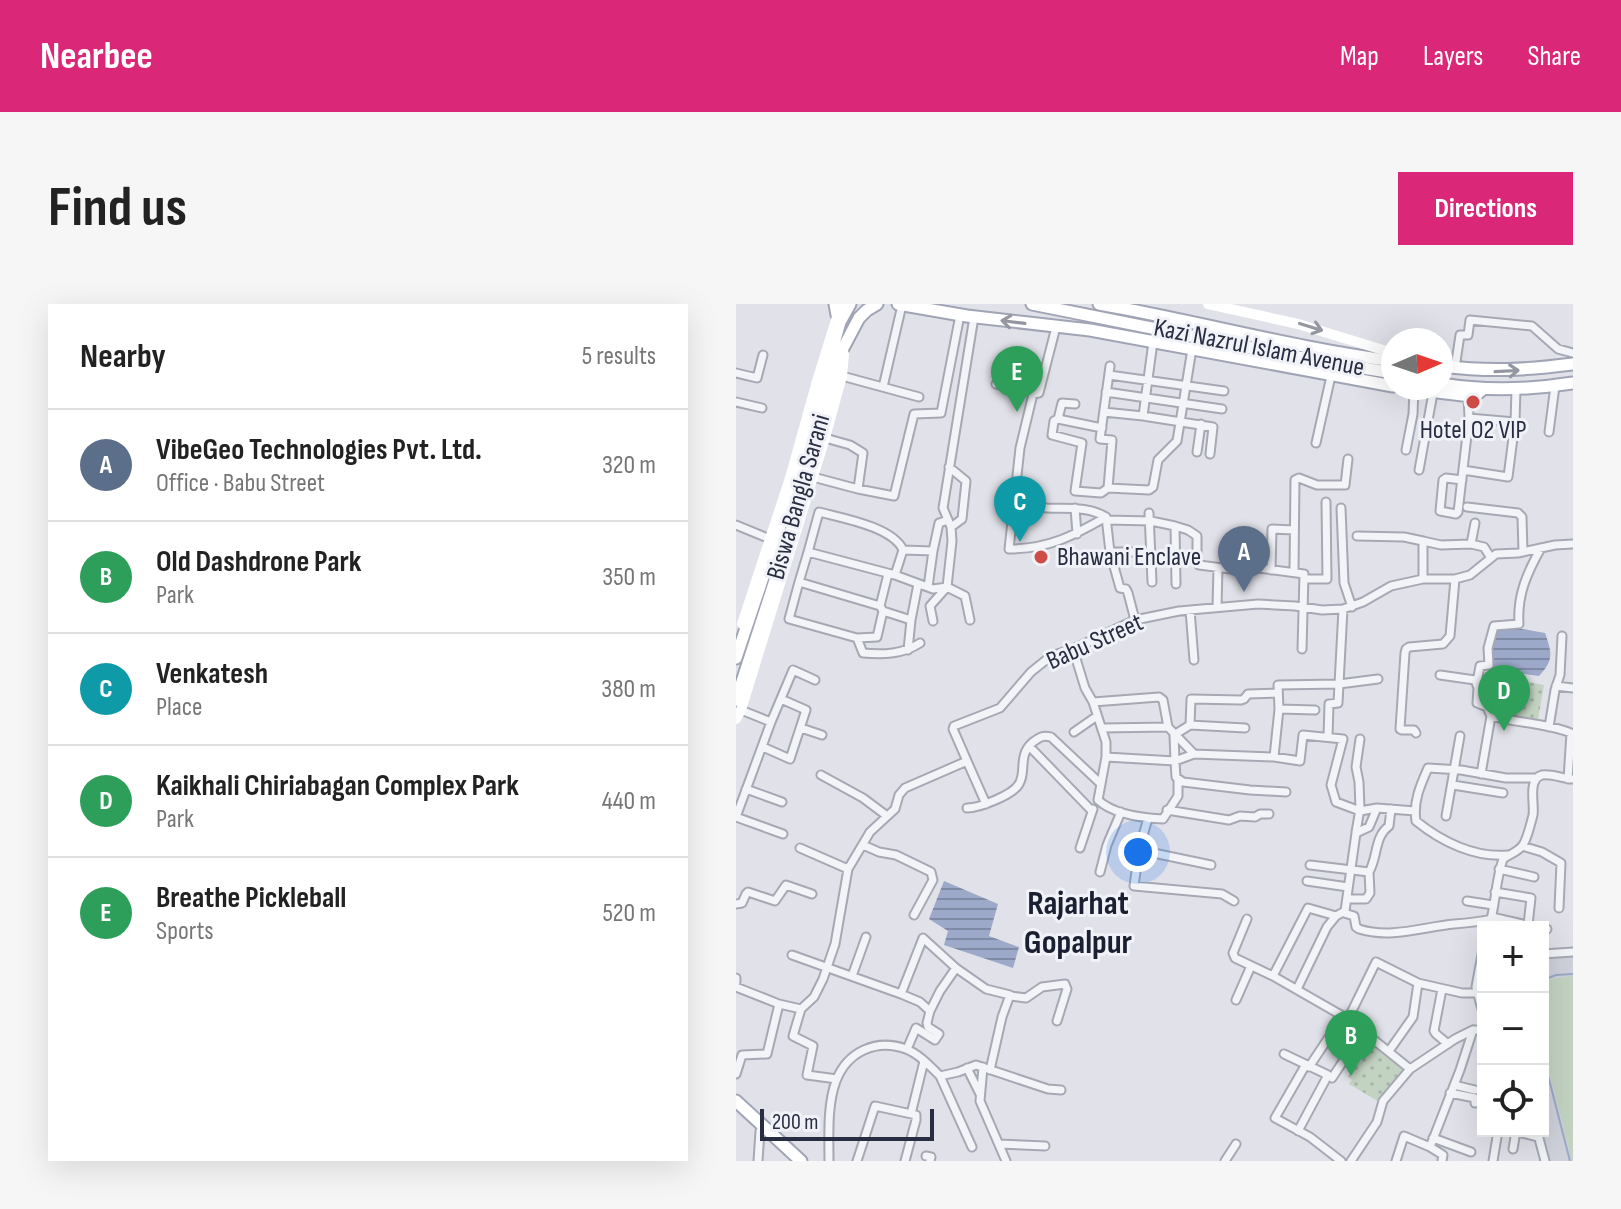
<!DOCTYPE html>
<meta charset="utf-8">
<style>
body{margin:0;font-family:"Sofia Sans Condensed",sans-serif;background:#f6f6f6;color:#222}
.controls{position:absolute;right:24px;bottom:24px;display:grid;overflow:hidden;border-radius:0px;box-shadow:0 8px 32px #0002}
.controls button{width:72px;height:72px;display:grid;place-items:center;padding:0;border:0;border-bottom:2px solid #e0e0e0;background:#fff;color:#222;font:40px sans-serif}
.compass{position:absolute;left:645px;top:24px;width:72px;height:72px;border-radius:50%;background:#fff;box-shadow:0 8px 32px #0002;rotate:88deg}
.scale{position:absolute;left:24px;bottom:20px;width:174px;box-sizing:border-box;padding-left:8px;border:4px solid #292d41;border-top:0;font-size:22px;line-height:28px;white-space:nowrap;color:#292d41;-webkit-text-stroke:6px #f0f2f7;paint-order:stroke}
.you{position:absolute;left:402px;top:548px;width:28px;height:28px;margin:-20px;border:6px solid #fff;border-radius:50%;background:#1a73e8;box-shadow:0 0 0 12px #1a73e833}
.badge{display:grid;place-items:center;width:52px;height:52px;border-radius:50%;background:#db2777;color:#fff;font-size:26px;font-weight:700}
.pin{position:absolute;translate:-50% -66px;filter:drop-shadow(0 2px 4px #0008)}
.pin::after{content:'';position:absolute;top:42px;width:28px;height:24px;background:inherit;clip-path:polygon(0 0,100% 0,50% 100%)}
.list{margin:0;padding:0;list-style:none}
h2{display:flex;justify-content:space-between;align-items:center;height:104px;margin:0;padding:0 32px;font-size:34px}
h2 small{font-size:26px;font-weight:400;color:#767676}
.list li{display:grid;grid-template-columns:52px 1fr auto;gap:24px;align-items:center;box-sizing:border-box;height:112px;padding:0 32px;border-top:2px solid #e0e0e0}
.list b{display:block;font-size:30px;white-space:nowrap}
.list p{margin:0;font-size:26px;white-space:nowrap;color:#767676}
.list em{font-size:26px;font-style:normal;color:#767676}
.icon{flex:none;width:44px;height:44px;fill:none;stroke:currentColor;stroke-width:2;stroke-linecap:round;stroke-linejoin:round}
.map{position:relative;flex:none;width:837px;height:857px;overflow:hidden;border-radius:0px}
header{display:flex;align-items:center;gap:48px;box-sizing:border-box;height:112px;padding:0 40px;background:#db2777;color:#fff}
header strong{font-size:38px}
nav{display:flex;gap:44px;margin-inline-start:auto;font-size:28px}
.intro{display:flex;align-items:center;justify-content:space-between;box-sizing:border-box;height:192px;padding:0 48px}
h1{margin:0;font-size:56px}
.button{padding:20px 36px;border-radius:0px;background:#db2777;color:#fff;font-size:28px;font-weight:700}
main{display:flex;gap:48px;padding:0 48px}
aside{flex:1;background:#fff;border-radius:0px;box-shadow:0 8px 32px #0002}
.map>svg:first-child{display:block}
</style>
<header>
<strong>Nearbee</strong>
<nav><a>Map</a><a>Layers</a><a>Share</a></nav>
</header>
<div class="intro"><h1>Find us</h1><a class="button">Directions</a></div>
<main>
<aside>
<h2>Nearby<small>5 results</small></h2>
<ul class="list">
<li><span class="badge" style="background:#5c6f8a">A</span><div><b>VibeGeo Technologies Pvt. Ltd.</b><p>Office · Babu Street</p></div><em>320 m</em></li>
<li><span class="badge" style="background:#2e9e5b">B</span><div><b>Old Dashdrone Park</b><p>Park</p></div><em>350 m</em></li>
<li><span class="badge" style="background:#0f9aa8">C</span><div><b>Venkatesh</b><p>Place</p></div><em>380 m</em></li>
<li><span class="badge" style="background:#2e9e5b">D</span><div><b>Kaikhali Chiriabagan Complex Park</b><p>Park</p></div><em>440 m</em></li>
<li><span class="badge" style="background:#2e9e5b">E</span><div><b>Breathe Pickleball</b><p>Sports</p></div><em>520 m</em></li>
</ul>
</aside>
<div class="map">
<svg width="837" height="857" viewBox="0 0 837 857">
<defs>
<pattern id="park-dots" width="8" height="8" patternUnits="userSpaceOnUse" patternTransform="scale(2)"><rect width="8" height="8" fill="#c3d3c2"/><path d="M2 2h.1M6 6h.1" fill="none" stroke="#a8b5a8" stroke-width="1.8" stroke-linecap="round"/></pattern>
<pattern id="water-rules" width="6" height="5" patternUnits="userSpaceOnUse" patternTransform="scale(2)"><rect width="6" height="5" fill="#9ca9c9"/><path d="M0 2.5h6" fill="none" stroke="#7f8aa5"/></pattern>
</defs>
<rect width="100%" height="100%" fill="#e1e2e9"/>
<path fill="#cfd1db" d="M825,652H837V857H814L806,827L807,655Z"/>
<path fill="#c3d3c2" d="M837,672V857H836L807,742V679L815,675Z"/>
<path fill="url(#park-dots)" d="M775,375L808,381L801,421L767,414Z
M639,741L671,768L645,799L613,780L616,776L612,772Z"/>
<path fill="url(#water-rules)" d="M760,325H786L809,329C816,349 818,356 803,372L760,366L756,363L754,346Z
M208,577L262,600L253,632L283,643L277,664L208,641L212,627L193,615Z"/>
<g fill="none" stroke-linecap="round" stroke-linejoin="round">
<path stroke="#9ca9c9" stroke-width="2" d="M807,676L820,671L837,670
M807,752L834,857"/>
<defs>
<path id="street" d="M320,23L303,89L297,90L284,144L273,245C312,245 337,232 370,213
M417,38L407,112L477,123L474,150
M374,62L364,135L376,136L372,184L413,186L417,183L422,156L441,137L456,45
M719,64L724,31H732L734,16L796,22L822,45L837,49
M0,69L21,74L27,51
M373,71L488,87
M106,72L183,93
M260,80L301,88
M147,83L166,1
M370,88L486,105
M0,98L26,104
M339,100L326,99L322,115L366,124
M368,108L407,112
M733,114L779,118
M322,115L318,117L316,131L346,139L339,187L365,189L372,184
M813,128L819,82
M89,134L114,141L127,149L122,185
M580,139L595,72
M670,146L677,110L678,85
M461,148L465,120
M213,163L230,177L226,215L215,223
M683,166L697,89
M727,166L772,173L779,118L780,85
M77,173L122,185L158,192L178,110L205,109L224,11
M726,176L710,174L707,176L704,207L720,210L722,208L733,114L732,92
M277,200C289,201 300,203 311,204C331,205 352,202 370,213
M731,203L782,209L786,213L787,248
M339,204L341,230
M605,204L608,279L616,303
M413,209L416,278
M370,213L374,248L384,284L390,285L392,289L399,316
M370,216L415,217L439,222
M0,221L34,235
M621,232L668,233L687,237V275
M687,237L705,241L735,240L748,243L755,254
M735,240L739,219
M167,246L197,247L203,219L212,216
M374,248H415
M535,266L536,225L558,226
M558,267L559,176L563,174L581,181H609L612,155
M159,271L167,246C157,223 106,214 83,208L72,248L159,271L197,285L211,283L216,237L215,223L207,204L238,13
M568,275H591L590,198
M63,278L72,248
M440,280L439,222L452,226L461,232V259L463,261L510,267L523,264L568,270L566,345
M192,283L197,247
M144,302L152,270
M481,303L482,264
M454,306L458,356
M147,307L141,333L121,334L53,315L63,278L144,302L147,307L175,316L182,280
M197,317L194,302L211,283L229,292L234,316
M121,334L127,349C148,351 167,350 184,339
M337,345L349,384L357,398L370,438V453L362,496C378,511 406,514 427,515L442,492V476
M172,346L175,316
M704,371L739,376L742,384L741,399L751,403L755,412
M741,378L744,362L753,361L752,344L758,322L783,320C781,291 791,269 805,244
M820,382L837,384
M357,398L423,393L427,396L432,423L458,450L538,453L564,457L567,431L607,435L595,481L600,498L624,507L641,504
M543,405L579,406
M5,406L35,418
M454,421L509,424
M813,423L819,386L824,371L826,332
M65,424L86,431
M366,424L432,423
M338,428L361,412
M680,429L678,426H666L664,425L669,349L670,345L673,343L707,340L714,332L719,275
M592,433L593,400L602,399L607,305
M293,442L356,507
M27,443L54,455L70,406L45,395
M458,450L439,457L438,431L454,421L455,395L505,396L508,395L512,390L541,389
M370,453L439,457L440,473L447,478L514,486L550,488
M538,453L543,405L542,381L603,380L642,375
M231,457L250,500
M745,470L755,412C781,419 810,419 835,429L832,475
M85,471L127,494L151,512
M717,481L767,489
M10,485L46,498
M231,504C243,504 277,491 283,480C291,467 281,452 297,438C304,433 307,431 315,433L365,480
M431,506L493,516L504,512L519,513L524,510H533
M710,512L724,432
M412,514L403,546L398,582L486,590L498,597
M620,528L624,505L623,478L620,463L624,435
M47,530L0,513L35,418L57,366L79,376
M127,541L143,548L160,551L195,568L197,576L178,611
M786,542L806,548L825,559L823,604
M64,544L112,565
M344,544L357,505
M403,546L475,561
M772,551C739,554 706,538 680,517C677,498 684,482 692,464L725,466L770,474H801
M574,561L633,568L634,589L630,595H611
M763,565L798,573
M364,568L371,541L385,508
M633,568C642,553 638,533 653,522L655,505
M571,577L612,583
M759,588L795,594L792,621
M731,597L757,601
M0,600L6,599L10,590L12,588L39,597L50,581L76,590
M608,609L618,612L620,623L623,625C654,635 687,623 718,620C731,619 743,618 756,615
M756,613L800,623
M511,615L497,649L499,654L537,672L612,715L674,765L719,735L737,726
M753,623C760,601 759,578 767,555C774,550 782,548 787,541C791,535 795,519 797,511C799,501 791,475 806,471C816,469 827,475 837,475
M807,625H811
M747,645L740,683L747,709
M807,650L837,648
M56,651L165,690L184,698L194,707L191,719L192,723L203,730L199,736L180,724L171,745
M116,672L130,633
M537,672L572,604L600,612
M0,674V678
M0,683L43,700
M561,685L591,623L600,612L609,607L620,529L633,523L641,504L679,507
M706,685L698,727L700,730L712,740
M165,690L187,634L220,664
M275,692L290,694L306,683L329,680L331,685L321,717
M500,696L515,662
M65,705L57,732L77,742L71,771L101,775
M194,707L204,687L220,664L250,685L274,691L266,713L254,766
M612,715L640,658L682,679L726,689H741
M653,747L677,713L682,679
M548,750L592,771
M569,762L539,814L574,833L605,857
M247,763L244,797L270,857
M573,763L607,712
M231,764L244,790
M0,770L6,751L31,750L43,700L65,705L78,693L87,675L99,640L112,565L134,528L159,505L163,491L169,484L231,457L217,425L218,422L264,404L295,368L315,352L337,345L399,316L443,307L522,300L559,302L586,306L607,305L627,298L655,282L687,275H719L734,271L760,250L782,249L819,241L837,240
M204,772L236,843
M718,781L739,786
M714,789L739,794V799
M176,806L188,757
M562,827L592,771L596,774L627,727
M778,827L802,833
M801,827L809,857
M697,834L735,848
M263,840L309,842
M777,845L780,827
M190,852L195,853L194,857
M22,857L24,827
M93,857C93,832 91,801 100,777C111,748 140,734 170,745C183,750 194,762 204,772L222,768L240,761L312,785L325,786
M121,857L139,802L180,811V816L169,857
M489,857L500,840
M615,857L641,818L647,797L674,765
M660,857L668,832L694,843
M706,857L707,851L694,843L724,766L737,726H747
M757,857L762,827"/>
<path id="primary" d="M99,0L101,11
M162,0L231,12L354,26L657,82
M296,0L555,52L657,69
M363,0C461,17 558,44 657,57
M705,62C754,68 789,66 837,60
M705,80C749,87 793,86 837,79
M668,84L735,92L741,90L747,85
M0,354L60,174L104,18L114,0
M0,396L56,224L106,46L123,14L131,6L141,0
M0,797L65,857"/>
</defs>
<use href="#street" stroke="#a6a8b3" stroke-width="11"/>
<use href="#primary" stroke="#a0a4b5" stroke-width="15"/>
<use href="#street" stroke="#f3f4f8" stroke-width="7"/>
<path stroke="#fff" stroke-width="10" d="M472,0L562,20L657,49
M6,320L54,174L81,77L105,0
M0,415L5,406L89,134L106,72L108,50"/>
<use href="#primary" stroke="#fff" stroke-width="11"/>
</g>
<defs><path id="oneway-shaft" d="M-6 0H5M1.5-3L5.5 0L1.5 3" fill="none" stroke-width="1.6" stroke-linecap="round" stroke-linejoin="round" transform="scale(2)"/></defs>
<g stroke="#9496a0">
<use href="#oneway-shaft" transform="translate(277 18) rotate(-173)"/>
<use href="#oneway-shaft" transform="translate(575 23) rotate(17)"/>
<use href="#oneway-shaft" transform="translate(771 67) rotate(-3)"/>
</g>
<g fill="#cd4c47" stroke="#f0f2f7" stroke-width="3">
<circle cx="737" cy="98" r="8"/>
<circle cx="305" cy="253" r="8"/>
</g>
<g text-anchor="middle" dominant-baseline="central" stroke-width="6" stroke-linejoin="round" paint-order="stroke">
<g font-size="26" fill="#292d41" stroke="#f0f2f7">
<text transform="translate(523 44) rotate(11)">Kazi Nazrul Islam Avenue</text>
<text transform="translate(63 193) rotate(-74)">Biswa Bangla Sarani</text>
<text transform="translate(359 338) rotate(-24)">Babu Street</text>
</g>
<g font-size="26" fill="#292d41" stroke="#f0f2f7">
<text x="737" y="126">Hotel O2 VIP</text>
<text x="321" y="253" text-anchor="start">Bhawani Enclave</text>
</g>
<g font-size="34" font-weight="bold" fill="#1b1f32" stroke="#f0f2f7">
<text x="342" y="599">Rajarhat<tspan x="342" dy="39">Gopalpur</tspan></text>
</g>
</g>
</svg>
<div class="controls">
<button>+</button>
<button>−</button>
<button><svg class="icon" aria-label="locate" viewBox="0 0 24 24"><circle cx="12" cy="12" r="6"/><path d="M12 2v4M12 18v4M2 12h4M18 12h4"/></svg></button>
</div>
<svg class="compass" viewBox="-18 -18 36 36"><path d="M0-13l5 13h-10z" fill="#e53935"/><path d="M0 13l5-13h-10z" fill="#767676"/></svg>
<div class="scale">200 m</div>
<div class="you"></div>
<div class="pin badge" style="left:508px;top:288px;background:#5c6f8a">A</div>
<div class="pin badge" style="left:615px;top:772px;background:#2e9e5b">B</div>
<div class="pin badge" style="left:284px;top:238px;background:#0f9aa8">C</div>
<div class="pin badge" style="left:768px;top:427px;background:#2e9e5b">D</div>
<div class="pin badge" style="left:281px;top:108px;background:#2e9e5b">E</div>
</div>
</main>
